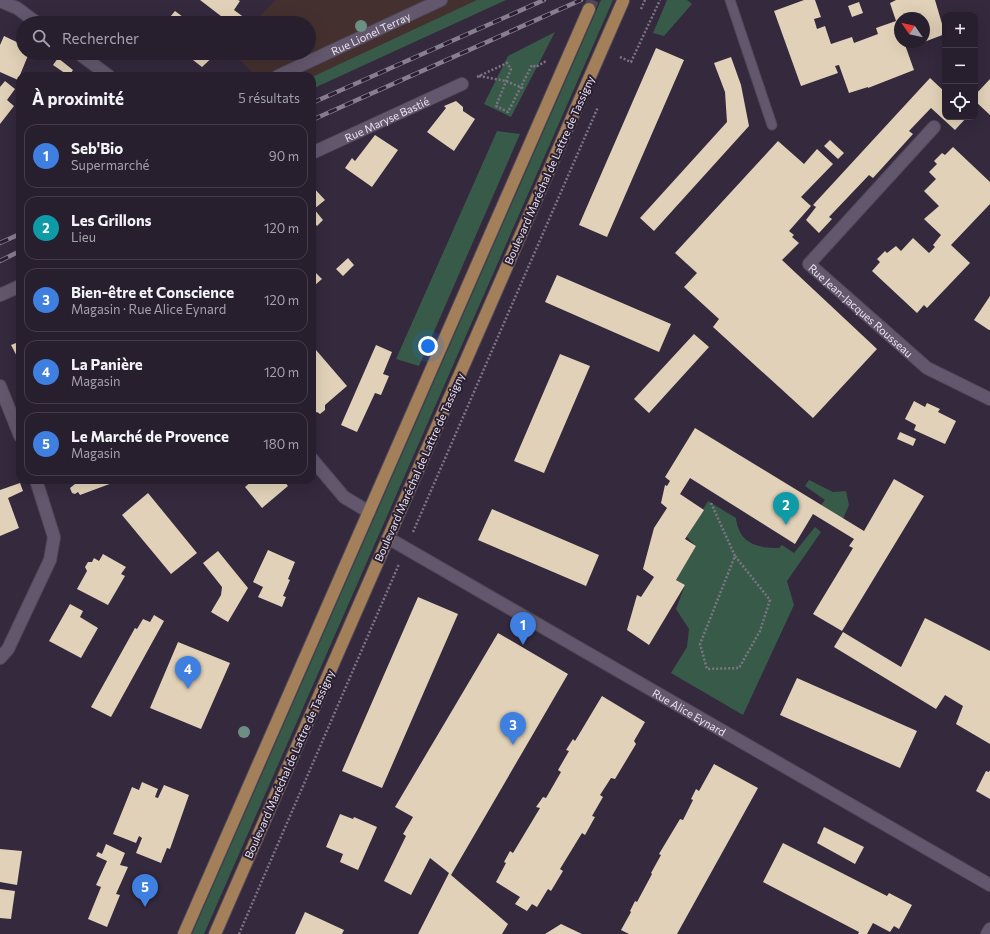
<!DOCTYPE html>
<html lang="fr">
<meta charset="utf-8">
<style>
body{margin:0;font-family:Commissioner,sans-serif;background:#2f2736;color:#f1f3f6}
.controls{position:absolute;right:12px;top:12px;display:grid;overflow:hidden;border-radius:8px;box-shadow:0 4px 16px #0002}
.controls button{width:36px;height:36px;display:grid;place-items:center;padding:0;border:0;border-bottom:1px solid #433d4a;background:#271f2e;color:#f1f3f6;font:20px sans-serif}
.compass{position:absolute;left:894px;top:12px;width:36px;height:36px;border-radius:50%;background:#271f2e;box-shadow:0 4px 16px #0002;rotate:304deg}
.you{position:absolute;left:428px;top:346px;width:14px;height:14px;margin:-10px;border:3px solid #fff;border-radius:50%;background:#1a73e8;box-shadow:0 0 0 6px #1a73e833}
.badge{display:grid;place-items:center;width:26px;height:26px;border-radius:50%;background:#1a73e8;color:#fff;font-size:13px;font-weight:700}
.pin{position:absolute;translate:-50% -33px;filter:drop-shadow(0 1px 2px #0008)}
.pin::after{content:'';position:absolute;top:21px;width:14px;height:12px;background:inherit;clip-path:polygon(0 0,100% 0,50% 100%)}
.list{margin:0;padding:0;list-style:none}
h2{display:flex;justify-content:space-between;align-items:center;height:52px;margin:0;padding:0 16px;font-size:17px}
h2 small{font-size:13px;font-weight:400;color:#a4a2aa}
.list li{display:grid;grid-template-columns:26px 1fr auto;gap:12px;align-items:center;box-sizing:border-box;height:64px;margin:0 8px 8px;padding:0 8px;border:1px solid #433d4a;border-radius:12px}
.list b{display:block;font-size:15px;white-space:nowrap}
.list p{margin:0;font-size:13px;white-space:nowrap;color:#a4a2aa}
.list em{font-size:13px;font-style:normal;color:#a4a2aa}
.icon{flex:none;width:22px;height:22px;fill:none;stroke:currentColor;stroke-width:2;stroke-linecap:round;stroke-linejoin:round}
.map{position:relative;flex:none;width:990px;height:934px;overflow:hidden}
.search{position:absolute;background:#271f2e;box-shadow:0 4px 16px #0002;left:16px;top:16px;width:300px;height:44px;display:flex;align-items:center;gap:10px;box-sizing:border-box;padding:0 14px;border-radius:22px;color:#a4a2aa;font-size:15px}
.panel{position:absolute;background:#271f2e;box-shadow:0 4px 16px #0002;left:16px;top:72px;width:300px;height:412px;border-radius:12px}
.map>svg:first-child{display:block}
</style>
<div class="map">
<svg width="990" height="934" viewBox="0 0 990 934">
<rect width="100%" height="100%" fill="#34293d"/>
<path fill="#44302f" d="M276,0H501L312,82V76H255L234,53H309V23H253Z"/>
<path fill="#385b49" d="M477,0H506L312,89V77Z
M601,0H613L204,934H192Z
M667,0H687L692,4L664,36L653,33Z
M555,32L511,117L484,104L508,56Z
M497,131L520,134L419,366L396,359Z
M809,480L833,492L846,491L849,505L843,519L821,505L825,500L805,486Z
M708,501L736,518C739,543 756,548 779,548L782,545L794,553L815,527L821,532L787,581L794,605L743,715L671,673L687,647L689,629L676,609L685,585L676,580L696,546L687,537Z"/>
<path fill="#e1d1b8" d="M200,0H238L240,1L234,10L249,21L247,23H230Z
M804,0H815L821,17L814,19L817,29L825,26L831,44L852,37L854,43L878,34L876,28L896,21L890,3L896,0H935L945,34L924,42V18H900V42H904L914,70L868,88V87L849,93L839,65L835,66L838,73L801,86L774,11Z
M859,2L863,13L852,17L848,6Z
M175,11L191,23L193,20L196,23H165Z
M4,36L23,45V53H29L18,80L0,72V45Z
M908,42H922L909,47Z
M656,48L684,60L607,237L579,225Z
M184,53H217L202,67Z
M731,57L741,85L749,126L654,231L640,218L727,122L725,92L714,63Z
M58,58L73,70L69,76L53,65Z
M930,78L945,92V117H967L955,130L931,108L909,131L913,134L873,178L869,175L829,217L832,219L819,233L806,220L816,207L813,205Z
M990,79V115L975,101V95Z
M5,81L15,89L7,100L14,106L0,124V87Z
M456,101L463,107V111L475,119L454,151L427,132L446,108L444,106Z
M375,135L398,150L372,187L345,168L352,158L355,161Z
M830,140L844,153L838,159L824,146Z
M778,141L804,164L817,149L833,164L801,197L811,206L789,231L794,235L792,237L799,243L782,260L877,349L813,418L713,327L719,319L684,287L697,273L675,253Z
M953,147L990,182V204L951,245L970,263L927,308L924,305L917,313L872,271L880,262L877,259L885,251L887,253L896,246L901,251L913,238L929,253L935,247L933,245L941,235L924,219L939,206L924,191L936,179L929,172L937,164L934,161L942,153L945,155Z
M312,186L325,200L314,209L323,220L317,226L312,220Z
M348,258L354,265L343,276L336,269Z
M312,269L322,279L315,285L312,281Z
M557,275L671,324L659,352L545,302Z
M990,296V330H989L974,320Z
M694,334L709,347L649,413L634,399Z
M20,337V362L11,345L16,343L17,339Z
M376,345L392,352L383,374L389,376L381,395L375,393L357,432L341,425Z
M316,350L347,386L325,405V410L320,414L317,412L315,413L312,410V353Z
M560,354L590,366L544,473L514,461Z
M914,401L925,407L927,403L940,409L938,412L956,421L945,444L914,430L916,425L905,419Z
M695,428L864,531L894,479L924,496L842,631L813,614L853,548L849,546L854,539L813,514L795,544L690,478L680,494L704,510L685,539L696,546L676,580L685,585L649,645L627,630L637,595L641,597L654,577L643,569L654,528L667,508L661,503L665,485L667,486L670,481L665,477Z
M900,432L916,439L913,446L897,439Z
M74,480H115V482L80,495L78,492L75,494L72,493L70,488L75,484Z
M253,480H283L288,486L262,508L245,487Z
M20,483L23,491L8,498L19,528L0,536V490Z
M148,493L197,553L171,574L122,515Z
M492,509L599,555L586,586L478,540Z
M268,550L295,562L288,579L290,580L283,596L286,597L282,607L258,597L263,587L253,582Z
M218,551L248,588L228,622L211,612L221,595L222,587L203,563Z
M103,554L126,567L121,574L125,576L108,605L77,589L87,571L85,567L88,562H92L94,558L99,561Z
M418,597L458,614L382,788L342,771Z
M70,604L83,611L80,617L98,628L81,658L49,641Z
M154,615L164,621L111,717L91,707L135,628L137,629L143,619L150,622Z
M925,618L990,651V744L956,724L963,706L945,695L936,709L834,647L843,632L901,667Z
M498,633L568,674L451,875L508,924L502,934H418L449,873L430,858L411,895L384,881L406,836L403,834L413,817L395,807Z
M178,642L230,663L201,729L150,708Z
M797,678L917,731L900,768L780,715Z
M602,696L645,722L634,741L636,744L615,779L611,778L600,795L603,797L592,816L595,817L585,835L582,833L560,869L563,871L551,891L548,889L537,907L532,904L527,911L515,904L520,897L496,882L506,863L504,862L510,851L513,853L540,808L536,807L543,797L546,798L561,772L558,770L569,751L566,750L573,739L575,741Z
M714,764L758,788L677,934H629L621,930L631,912L630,911L635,901L637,902L652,874L651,873L661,855L659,854L680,819L683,820L693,800L691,799L696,789L699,791Z
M990,770V799L976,791L986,771L989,772Z
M142,782L158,789L155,797L158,798L164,785L189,795L170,849L167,848L161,863L136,853L142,838L139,836L136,843L113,834L132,787L139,790Z
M340,814L353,819L354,817L377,827L358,870L340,862L343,854L326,847Z
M824,827L864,847L855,864L817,843Z
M783,843L887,896L889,893L912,905L899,929L894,926L890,932L873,923L867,934H858L859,932L763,882Z
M106,844L125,853L120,865L128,867L116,894L120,895L107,927L88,919L101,887L96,885L107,861L96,856L98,852L102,854Z
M0,849L22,851L17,885L0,882Z
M0,889L15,891L11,919L0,918Z
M305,912L344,930L342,934H295Z
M561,924L582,934H545Z"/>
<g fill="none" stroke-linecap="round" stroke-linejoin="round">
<path stroke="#4f4558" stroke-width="12" stroke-dasharray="12 6" stroke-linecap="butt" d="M589,9L593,0"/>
<defs>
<path id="lane" d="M730,0L772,125"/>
<g id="street">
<path d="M0,1L17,8L37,23"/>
<path d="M78,53L109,76"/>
<path id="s1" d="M278,76L441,0"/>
<path id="s2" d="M934,127L809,264L927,368L990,399"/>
<path id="s3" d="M312,153L462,84"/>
<path d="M0,295L20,286"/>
<path d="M0,386L20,436"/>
<path d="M312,459L344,497L369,512"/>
<path id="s4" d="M388,538L990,885"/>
<path d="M0,658L8,649L50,560L54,537L36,480"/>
<path d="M987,934L990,929"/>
</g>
<path id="primary" d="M184,934L589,9
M215,934L623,1"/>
</defs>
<use href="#lane" stroke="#514858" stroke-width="11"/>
<use href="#street" stroke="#514858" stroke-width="14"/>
<use href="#primary" stroke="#514858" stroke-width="14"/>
<path stroke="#7d7485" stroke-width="2.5" stroke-dasharray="2 2" stroke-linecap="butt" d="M641,9L645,0
M620,57L631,62L660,0
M479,76L506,81L525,89
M477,77L507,63L511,69L496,106L508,112L532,65L536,67L546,61
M711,503L735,556L700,644L707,669L739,668L760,631L770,600L735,556
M413,532L598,107
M239,934L399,564"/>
<use href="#lane" stroke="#63576d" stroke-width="9"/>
<use href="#street" stroke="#63576d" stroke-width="12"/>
<use href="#primary" stroke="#a37f5a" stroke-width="12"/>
<defs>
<path id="rail" d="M312,103L544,0
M312,120L581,0
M0,243L20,234
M0,261L20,251"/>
</defs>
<use href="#rail" stroke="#877e8f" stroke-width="4.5"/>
<use href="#rail" stroke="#2a1f32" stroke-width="3" stroke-dasharray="9" stroke-linecap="butt"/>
</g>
<g fill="#6c8f83">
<circle cx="361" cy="26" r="6"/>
<circle cx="244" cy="732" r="6"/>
</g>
<g text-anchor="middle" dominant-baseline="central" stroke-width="4" stroke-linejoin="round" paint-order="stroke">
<g font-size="11" fill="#e9e3f0" stroke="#2a1f32">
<text stroke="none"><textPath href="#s1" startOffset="102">Rue Lionel Terray</textPath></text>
<text stroke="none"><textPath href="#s3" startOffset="82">Rue Maryse Bastié</textPath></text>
<text transform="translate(549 170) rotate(-66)">Boulevard Maréchal de Lattre de Tassigny</text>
<text stroke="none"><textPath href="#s2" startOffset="255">Rue Jean-Jacques Rousseau</textPath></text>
<text transform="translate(419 467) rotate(-66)">Boulevard Maréchal de Lattre de Tassigny</text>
<text stroke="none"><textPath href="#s4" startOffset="348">Rue Alice Eynard</textPath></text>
<text transform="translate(289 764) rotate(-66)">Boulevard Maréchal de Lattre de Tassigny</text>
</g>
</g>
</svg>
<div class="controls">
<button>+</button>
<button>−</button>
<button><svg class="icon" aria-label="locate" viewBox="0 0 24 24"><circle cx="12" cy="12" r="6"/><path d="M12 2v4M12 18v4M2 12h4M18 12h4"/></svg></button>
</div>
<svg class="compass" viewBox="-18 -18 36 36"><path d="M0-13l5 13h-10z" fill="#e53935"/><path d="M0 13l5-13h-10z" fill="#a4a2aa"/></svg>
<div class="you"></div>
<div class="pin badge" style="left:523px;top:645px;background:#3f7fe0">1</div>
<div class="pin badge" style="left:786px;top:525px;background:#0f9aa8">2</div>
<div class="pin badge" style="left:513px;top:745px;background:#3f7fe0">3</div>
<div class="pin badge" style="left:188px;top:689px;background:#3f7fe0">4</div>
<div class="pin badge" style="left:145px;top:907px;background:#3f7fe0">5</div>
<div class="search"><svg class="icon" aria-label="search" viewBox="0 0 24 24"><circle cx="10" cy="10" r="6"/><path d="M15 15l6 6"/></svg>Rechercher</div>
<section class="panel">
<h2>À proximité<small>5 résultats</small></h2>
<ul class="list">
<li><span class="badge" style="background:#3f7fe0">1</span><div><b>Seb'Bio</b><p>Supermarché</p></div><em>90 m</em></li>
<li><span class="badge" style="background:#0f9aa8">2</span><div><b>Les Grillons</b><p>Lieu</p></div><em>120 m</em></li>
<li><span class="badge" style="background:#3f7fe0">3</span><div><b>Bien-être et Conscience</b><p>Magasin · Rue Alice Eynard</p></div><em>120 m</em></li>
<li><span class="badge" style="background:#3f7fe0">4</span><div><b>La Panière</b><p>Magasin</p></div><em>120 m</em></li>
<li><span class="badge" style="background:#3f7fe0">5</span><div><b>Le Marché de Provence</b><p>Magasin</p></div><em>180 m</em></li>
</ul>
</section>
</div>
